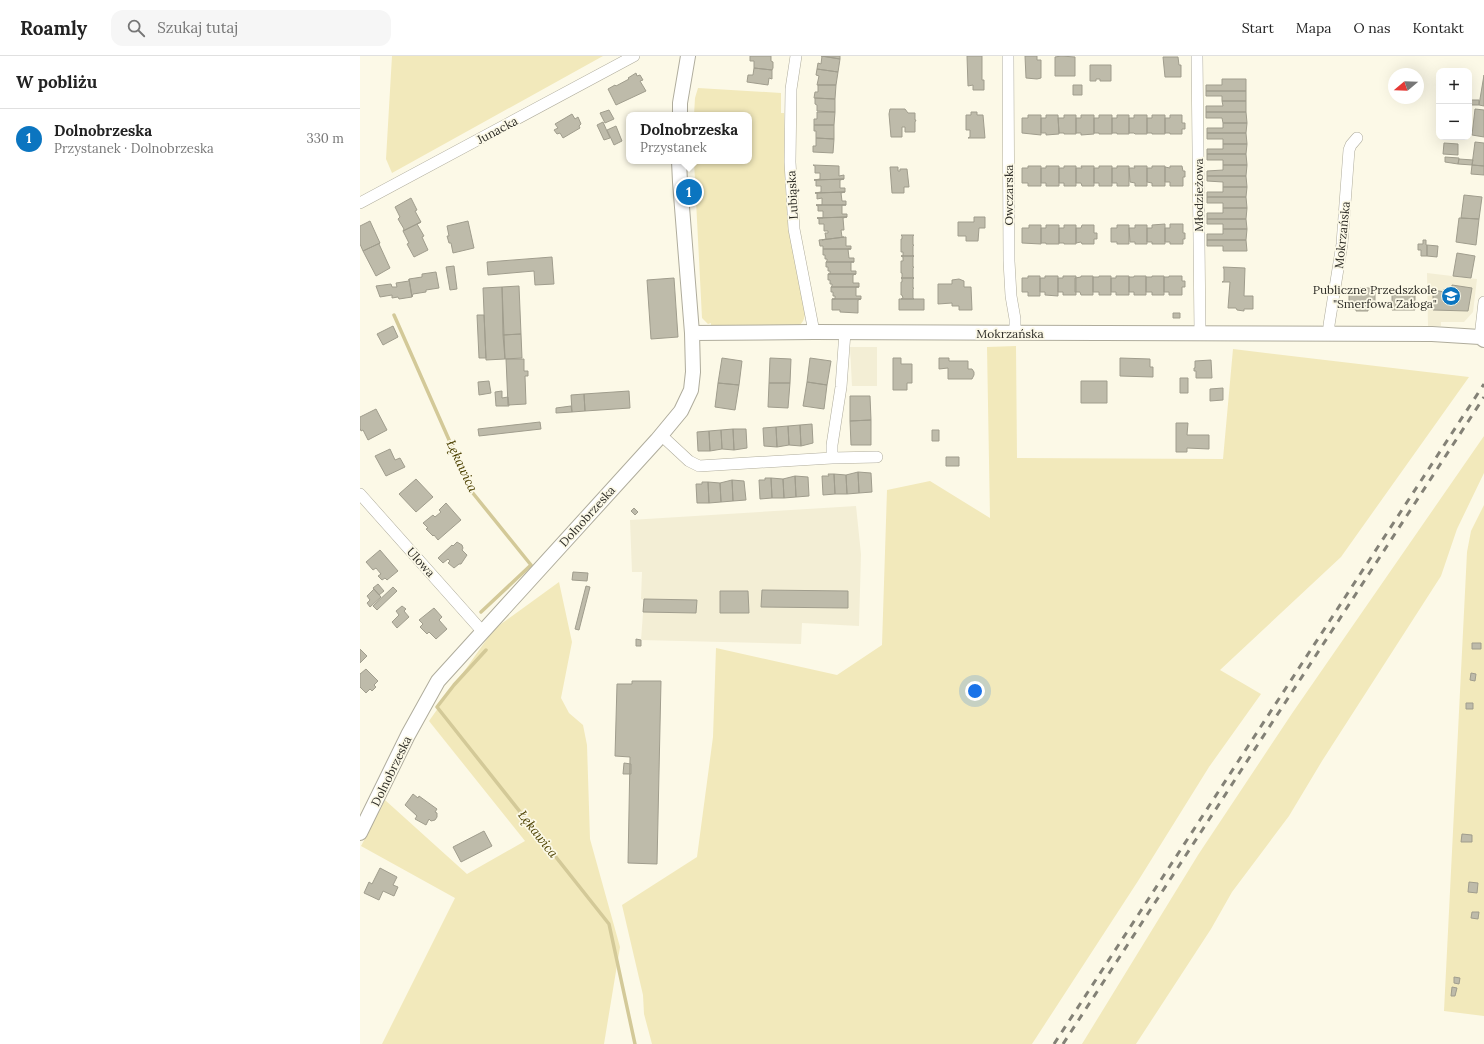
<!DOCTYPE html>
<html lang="pl">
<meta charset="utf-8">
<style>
body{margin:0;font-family:Lora,serif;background:#f6f6f6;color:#222}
.controls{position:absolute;right:12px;top:12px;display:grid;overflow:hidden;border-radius:8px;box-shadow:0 4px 16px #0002}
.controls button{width:36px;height:36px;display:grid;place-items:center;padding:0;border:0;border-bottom:1px solid #e0e0e0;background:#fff;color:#222;font:20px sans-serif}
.compass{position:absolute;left:1028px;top:12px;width:36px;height:36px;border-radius:50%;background:#fff;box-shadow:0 4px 16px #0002;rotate:251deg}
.you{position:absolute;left:615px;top:635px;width:14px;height:14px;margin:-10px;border:3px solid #fff;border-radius:50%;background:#1a73e8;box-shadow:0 0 0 6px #1a73e833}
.badge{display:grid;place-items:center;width:26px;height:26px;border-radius:50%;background:#0b75c0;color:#fff;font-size:13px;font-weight:700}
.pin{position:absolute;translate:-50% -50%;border:2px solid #fff;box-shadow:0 1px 4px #0006}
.popup{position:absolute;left:266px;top:56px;width:126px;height:52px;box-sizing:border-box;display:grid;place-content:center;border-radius:8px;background:#fff;filter:drop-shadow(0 1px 3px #0005);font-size:13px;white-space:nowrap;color:#767676}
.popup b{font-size:15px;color:#222}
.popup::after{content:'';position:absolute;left:50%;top:100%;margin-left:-8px;border:8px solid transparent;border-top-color:#fff}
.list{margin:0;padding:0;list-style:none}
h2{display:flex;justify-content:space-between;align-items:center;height:52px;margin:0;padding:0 16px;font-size:17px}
h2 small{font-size:13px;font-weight:400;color:#767676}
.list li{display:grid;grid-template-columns:26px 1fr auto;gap:12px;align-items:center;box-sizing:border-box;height:60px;padding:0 16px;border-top:1px solid #e0e0e0}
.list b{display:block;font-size:15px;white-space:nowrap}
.list p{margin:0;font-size:13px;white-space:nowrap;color:#767676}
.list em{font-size:13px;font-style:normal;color:#767676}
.icon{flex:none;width:22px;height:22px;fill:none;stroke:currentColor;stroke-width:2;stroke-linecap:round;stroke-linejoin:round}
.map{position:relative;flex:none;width:1124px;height:988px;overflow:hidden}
header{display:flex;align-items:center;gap:24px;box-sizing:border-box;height:56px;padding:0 20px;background:#fff;border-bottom:1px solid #e0e0e0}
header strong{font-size:19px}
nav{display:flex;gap:22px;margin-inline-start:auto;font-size:14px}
.search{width:280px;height:36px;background:#f6f6f6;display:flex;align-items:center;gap:10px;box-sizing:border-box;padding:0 14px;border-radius:12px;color:#767676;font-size:15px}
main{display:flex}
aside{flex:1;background:#fff}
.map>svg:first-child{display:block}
</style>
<header>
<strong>Roamly</strong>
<div class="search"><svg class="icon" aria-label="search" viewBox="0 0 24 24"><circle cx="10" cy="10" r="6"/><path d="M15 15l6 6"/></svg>Szukaj tutaj</div>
<nav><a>Start</a><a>Mapa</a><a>O nas</a><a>Kontakt</a></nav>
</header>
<main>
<aside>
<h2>W pobliżu<small></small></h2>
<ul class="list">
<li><span class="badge">1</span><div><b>Dolnobrzeska</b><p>Przystanek · Dolnobrzeska</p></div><em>330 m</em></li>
</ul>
</aside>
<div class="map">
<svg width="1124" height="988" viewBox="0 0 1124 988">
<rect width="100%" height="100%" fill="#fcf9e7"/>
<path fill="#f3eed5" d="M1067,217L1117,223L1113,256L1104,266H1081V270H1068Z
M490,291H517V330H492Z
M496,450L501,498L499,570L442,567L441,588L281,584L284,544L281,543L282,516H272L270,464Z"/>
<path fill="#f2e9bb" d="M32,0H243L32,117L26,103Z
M338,32L421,37V57H424L425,126L428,167L445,258C444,265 442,268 436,271L351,273V267L348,268L342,262L334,105H389V59H334L335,42Z
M656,290L657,402L863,403L873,293L1109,321L981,501L860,614L901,638L849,711L778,825L672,988H292L284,958L283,939L262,849L337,801L353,681L356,592L477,619L522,589L527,434L570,425L630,462L627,291Z
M1124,380V417L1097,473L1081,520L962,705L929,760L872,836L851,873L776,988H722L838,799L933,656Z
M1124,449V960L1084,955L1107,496L1111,475Z
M199,526L212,586L201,642L209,657L223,669L227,689L230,783L260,891L244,988H22L95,842L1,790L25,744L107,818L165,785L69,665L134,573Z"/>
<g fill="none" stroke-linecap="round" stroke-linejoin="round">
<path stroke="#d3c998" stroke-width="3.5" d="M34,259L112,436L171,509L121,556
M126,594L94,629L77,651L249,868L275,988"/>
</g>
<path fill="#bebbaa" stroke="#a09d8d" d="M390,0H411V5L413,6V12L412,14L394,12V5H390Z
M461,0H480V3Z
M462,0L480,3L478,16L457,13L458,7L461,8Z
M607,0H622V24H624V34H613V29L608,30Z
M665,0H677V4H681V22L677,23L666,22Z
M701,0L715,1V20H695V1Z
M803,1H818L819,9H821V21H805Z
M730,9H751V25H740V23H736V25H730Z
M394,12L412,14V23L409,22L408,29L387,26L388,19H393Z
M457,13L478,16L476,29H457L459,20L456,19Z
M276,17L277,20L280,19L283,24L280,25L286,35L256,49L248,33L255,29L256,30L269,23L268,22Z
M1124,19V50L1119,49Z
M862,23H886V35H846V29H862Z
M458,29H476L475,43L454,42L455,36H458Z
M713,29H722V39H713Z
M846,35H886V45H862V40H846Z
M455,42L475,43V56L457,55V49L455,48Z
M1109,44H1119V49H1109Z
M862,45H886V56H846V50H863Z
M530,53H545L548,57H555V64H556L555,66V76H545V71H542V81H531L529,58Z
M1115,53L1124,54V81L1112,79Z
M249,54L254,63L245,67L240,57Z
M457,56H475L474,69H454V63H457Z
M611,56H617V59H623L625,82H608L610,81V74H606V59H611Z
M846,56H886L887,67H863L862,62H846Z
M212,58L215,63L218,61L221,68L219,70L220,72L203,82L200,77L197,78L194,74L198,72L195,68Z
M668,59H681V79L662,77V62H668Z
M686,59H698L699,78L686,79V77H681V62H686Z
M704,59H716V78H704V77H699L698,62H704Z
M721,59H734V78L721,79V77H716V62H721Z
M739,59H752V78H739V77H734V62H739Z
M757,59H769V78H757V77H752V62H757Z
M774,59H787V78H775L774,77H769V62H774Z
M792,59H805V78H792V77H787V62H792Z
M810,59H822V67H825V73H822V78H810V77H805V62H810Z
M243,66L250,82L244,84L237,69Z
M863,67H887L886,77H847V72H863Z
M454,69H474V83L456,82V75H454Z
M256,70L262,85L254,89L247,74Z
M847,77H886L887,88H863V83H847Z
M456,82L474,83L473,97L453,96V90H456Z
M1115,86L1124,87V110L1112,109Z
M1084,87L1098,88V99L1083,98Z
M863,88H887L886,98H847V93H863Z
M847,98H886L887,109H863V104H847Z
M1085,101L1099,102L1098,108L1085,106Z
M1099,103L1113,104L1112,109L1098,108Z
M453,109L479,110V120L484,119V123L454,124L460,123V117H455V110Z
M863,109H887L886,120H847V115L863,114Z
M1112,109L1124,110V119L1111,118Z
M668,110H681V130H668V127H662V112H668Z
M686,110H699V130H686V127H681V112H686Z
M704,110H716V130H704V127H699V112H704Z
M721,110H734V130H722L721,127H716V112H722Z
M739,110H752V130H739V127H734V112H739Z
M757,110H769V130H757V127H752V112H757Z
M774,110H787V130H775V127L770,126L769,112H775Z
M792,110H805V130H792V127L787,126V112H792Z
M810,110H822L823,115H825V121H823V130H810V126H805V111L810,112Z
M530,111H538V115H540V113H547L549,131H544V137H532Z
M847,120H886L887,131H863V126L847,125Z
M484,123L480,124V132H485V136L455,137L461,136V130H456V124H454Z
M863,131H887L886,141H847V136H863Z
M485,136L481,137L482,145H486V149H456H462V142L457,143V137H455Z
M1104,139L1122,141L1119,163L1101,162Z
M847,141H886L887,152H863V147H847Z
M51,142L57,154L55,155L61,166L43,175L44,173L38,163L40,161L35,151Z
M456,149H486H482V158H487V161L457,162H463V155H458V150Z
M863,152H887L886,163H847V157H863Z
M487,161L483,162L484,174H481L482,181H484L462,184L466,183L465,177H468V175H464V168H459V163L457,162Z
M614,161H625V172H619L618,185H606V180H598V166H614Z
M1099,162L1119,163L1116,189L1096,186Z
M847,163H886L887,173H863V168H847Z
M10,165L20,187L3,195L0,188V170Z
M108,165L114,192L93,197L91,187H89L87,180H89L87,170Z
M61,166L57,168L64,180L62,181L68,194L54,201L47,188L49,187L43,175Z
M805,168V188H792V186H787V172H792V169Z
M810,168H823V177H825V183H823V188H810V186H805V172H810Z
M669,169H681V188L662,187V172H669Z
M686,169H699V188H686V187H681V172H686Z
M704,169H716V188H704V187H699V172H704Z
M722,169H734V177H737V183H734V188H722L721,186L716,187V172H721Z
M757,169H769V188H757V186H751V172H757Z
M775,169H787V188H775V186H770L769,172H775Z
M863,173H887L886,184H847V178H863Z
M541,179H554L553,180V189H554L553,190V200H554H541H543V196H541V183H542V180Z
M486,181V190H491V193H463V190H460L459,184Z
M847,184H886L887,195H863V190H847Z
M1063,184H1066V189H1067V200H1061V194H1058V188H1063Z
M20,187L19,188L30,212L16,220L3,195Z
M1067,189L1078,190L1077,201L1067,200Z
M463,193H491H488L489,202H494V206H466L467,205V203H465V199H463Z
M1097,197L1115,200L1111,222L1093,220Z
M541,200H554L553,201V211H554L553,212V221L554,222H541L542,221V217H541V205H543V201Z
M192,201L194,228L175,229L174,215L128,219L127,206Z
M466,206H494H491V215H496V218H468H470V215H468V211H466Z
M94,210L97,233L90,234L86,211Z
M863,211L885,212L884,240H893V253H884V255L877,254L876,252H868L870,226H862L864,225V213Z
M76,216L79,232L66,234V236L53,238L52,241L49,223L62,221V218Z
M468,218H496L493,219V227H499V231H471L472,230V228H470V224H468Z
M668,220H680V240H668V236H662V222H668Z
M685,220H698V240L685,239V236H680V222H685Z
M703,220H716V239H703V236H698V222H703Z
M721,220H733V239H721L720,236H715V222L721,221Z
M739,220H751V239H739V236H733V221H739Z
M756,220H769V239H756V236H751V222H756Z
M774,220H786V239H774V236H769V221H774Z
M792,220H804V239H792V236H786V221H792Z
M809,220H822V225H825V231H822V239H809V236H804V221H809Z
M314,222L318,281L291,283L287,224Z
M541,222H554L553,223V232H554L553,233V242L554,243H541L543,242L542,239H541V226H542V223Z
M49,223L52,241L39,243L38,241L32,242V239L20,241L16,230L31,228L32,231H37L36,227L49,225Z
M599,223L604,225V231H611L612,254H599V250H592V247L578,248V228H592V224Z
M1092,229L1112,232L1108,255L1073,254V234L1091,237Z
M159,230L161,278L143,279L142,231Z
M142,231L145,303L126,304L123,232Z
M471,231H499H496V240H501V243H472H475V240H473V236H471Z
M989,232H1015V252L1008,253V255H996V253H989Z
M1032,235H1055V254H1032Z
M472,243H501L498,244V257L480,256V254H472Z
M539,243H564V254H539Z
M813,257H820V262H813Z
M117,259H124L126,302H119Z
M33,270L38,281L23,289L17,278Z
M161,278L162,302L145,303L143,279Z
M362,302L382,305L379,329L358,327Z
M410,302L431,303L430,327H409Z
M450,302L471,305L467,329L447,326Z
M533,302H541V308H552V327H547V334H533Z
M579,302H589V305H608V313H612L614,316V319L612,323H588V312L579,313Z
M760,302L790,303V311H793V321L760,320Z
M146,303H164V315H168V320H165L166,348L148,349Z
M851,304L852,322H836V315H834V312H835V305Z
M820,322H828V337H820Z
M129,325L131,337L119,339L118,326Z
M721,325H747V347H721Z
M447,326L467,329L464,353L443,350Z
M358,327L379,329L375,354L355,351Z
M409,327H430L428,352L408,351Z
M863,332V344L850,345V333Z
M142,335V342L148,341L149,350H136L135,336Z
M269,335L270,352L225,355L224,338Z
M224,338L225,355L212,356L211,339Z
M490,340H510L511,364L490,365Z
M211,350L212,356L196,357V352Z
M16,353L27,374L8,384L3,374L1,375L0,372V361Z
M511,364V389H491L490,365Z
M180,366L181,373L119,380L118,373Z
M816,367H828L827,379H849V393L827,392V396H816Z
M452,368L453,387L441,390L440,369Z
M440,369L441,390L429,389L428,370Z
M428,370L429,389L417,391L416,371Z
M416,371L417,391L404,390L403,372Z
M373,373H386L387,392L374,394Z
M373,373L374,394L362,393L361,374Z
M361,374L362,393L350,395L349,375Z
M572,374H579V385H572Z
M349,375L350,395H338L337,376Z
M30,393L35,404L40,402L45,411L26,420L15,400Z
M586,401H599V410H586Z
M498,416L511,417L512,436L499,437Z
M498,416L499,437L487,438L486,419Z
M468,418H474L475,438L463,439L462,420H469Z
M474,418L486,419L487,438H475Z
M435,420L448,421L449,440L436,441Z
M435,420L436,441L424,442L423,423Z
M405,422H411L412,442L400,443L399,424H405Z
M411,422L423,423L424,442H412Z
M56,423L73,441L56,456L39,438Z
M372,424L384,425L386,444L373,445Z
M372,424L373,445L361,446L360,427Z
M342,426H348L349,447H337L336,428H342Z
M348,426L360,427L361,446L349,447Z
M86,447L101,464L78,484L74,479L73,480L66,473L68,472L63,467L73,459L75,461L81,456L79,454Z
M274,452L278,456L275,459L271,455Z
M97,486L102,489L103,492L102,494L107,499L101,508H99L94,512L88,507L90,505L88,503L83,507L78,502L92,489L93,490Z
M20,494L38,515L27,524L25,522L22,524L18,520L21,518L16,512L13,514L6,506Z
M213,516L228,517L227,525L212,524Z
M18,528L24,535L19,539L13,532Z
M226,530L230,531L219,574L215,573Z
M33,531L37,535L17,554L13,550Z
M14,533L21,541L10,551L7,547L10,544L7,540Z
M402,534L488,535V552L401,551Z
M360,535H388L389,557H360Z
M284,543L337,544L336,557L283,556Z
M42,550L46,553L44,555L49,561L37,572L32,566L39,559L36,555Z
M74,552L82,561L79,564L87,573L76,583L69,576L67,578L60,571L63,568L59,564Z
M276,583L281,584V590H276Z
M1112,587H1121V593H1112Z
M0,593L7,600L0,607Z
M6,613L18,625L14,629L16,631L12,635L10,633L6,637L0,631V618Z
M1111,617L1116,618L1115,625L1110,624Z
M272,625H301L297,808L268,807L270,701L255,700L257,628H272Z
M1106,647H1113V653H1106Z
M264,707L271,708V718H263Z
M53,738L58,742L59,740L77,753L75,756L77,757V761L75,764L71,765L69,763L66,769L55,763L57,760L45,749Z
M124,775L132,790L101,806L93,791Z
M1102,778L1112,779V786H1101Z
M20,812L37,821L33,829L38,831L34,840L23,835L19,844L4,837L9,826L12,828Z
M1109,826L1118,827L1117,837L1108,836Z
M1112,856H1119L1118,863L1111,862Z
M1094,921L1100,922L1099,928L1094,927Z
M1092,931L1097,932L1095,940H1091Z"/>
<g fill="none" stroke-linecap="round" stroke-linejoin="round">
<defs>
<path id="minor" d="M436,0L431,33L430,106L434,173L454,276
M648,0L649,205L651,240L655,263V277
M837,0L840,277
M0,147L274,0
M969,278V269L982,188L989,94L991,89L997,82
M1120,281L1124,246
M301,379L329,405L339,410L472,402L517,401
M472,402V389L481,331L485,276
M0,438L122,575"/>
<path id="tertiary" d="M320,59V47L328,0
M332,277L454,276L1072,278L1120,281L1124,284
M0,777L48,679L78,625L297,384L321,355L331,334L333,316L332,277L320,126L319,105"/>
</defs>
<use href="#minor" stroke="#afac9c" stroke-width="12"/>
<use href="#tertiary" stroke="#afac9c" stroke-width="16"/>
<use href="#minor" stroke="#fff" stroke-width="11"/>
<use href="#tertiary" stroke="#fff" stroke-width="14"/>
<path stroke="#838176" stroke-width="3" stroke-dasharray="7 7" stroke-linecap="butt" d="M694,988L1124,328
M703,988L1124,341"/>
</g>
<defs>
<symbol id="school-disc" viewBox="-11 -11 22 22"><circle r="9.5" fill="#0b75c0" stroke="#fcf9e7"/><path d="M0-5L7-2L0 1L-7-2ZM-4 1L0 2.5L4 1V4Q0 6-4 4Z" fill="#fff"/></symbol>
</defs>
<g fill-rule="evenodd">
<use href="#school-disc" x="1080" y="229" width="22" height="22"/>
</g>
<g text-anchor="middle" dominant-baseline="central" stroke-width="3.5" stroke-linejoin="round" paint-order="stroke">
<g font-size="12" fill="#2f2e28" stroke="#fcf9e7">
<text transform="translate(137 74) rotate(-28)">Junacka</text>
<text transform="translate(432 139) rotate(-93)">Lubiąska</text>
<text transform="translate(648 139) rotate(-90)">Owczarska</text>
<text transform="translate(838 139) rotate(-90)">Młodzieżowa</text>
<text transform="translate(982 179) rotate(-84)">Mokrzańska</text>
<text x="650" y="277">Mokrzańska</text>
<text transform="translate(227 460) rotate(-48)">Dolnobrzeska</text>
<text transform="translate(61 506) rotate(48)">Ulowa</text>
<text transform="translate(31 715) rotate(-64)">Dolnobrzeska</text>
</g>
<g font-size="12" fill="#2f2e28" stroke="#fcf9e7" text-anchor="end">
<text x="1077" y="233">Publiczne Przedszkole<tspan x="1077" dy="14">"Smerfowa Załoga"</tspan></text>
</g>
<g font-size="13" font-style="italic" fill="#4c4101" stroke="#fcf9e7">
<text transform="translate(102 410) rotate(65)">Łękawica</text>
<text transform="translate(178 778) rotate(52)">Łękawica</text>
</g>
</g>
</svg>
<div class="controls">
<button>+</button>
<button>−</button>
</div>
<svg class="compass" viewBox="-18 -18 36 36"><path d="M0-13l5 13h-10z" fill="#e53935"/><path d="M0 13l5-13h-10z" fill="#767676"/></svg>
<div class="you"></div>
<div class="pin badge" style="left:329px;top:136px">1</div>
<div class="popup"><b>Dolnobrzeska</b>Przystanek</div>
</div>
</main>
